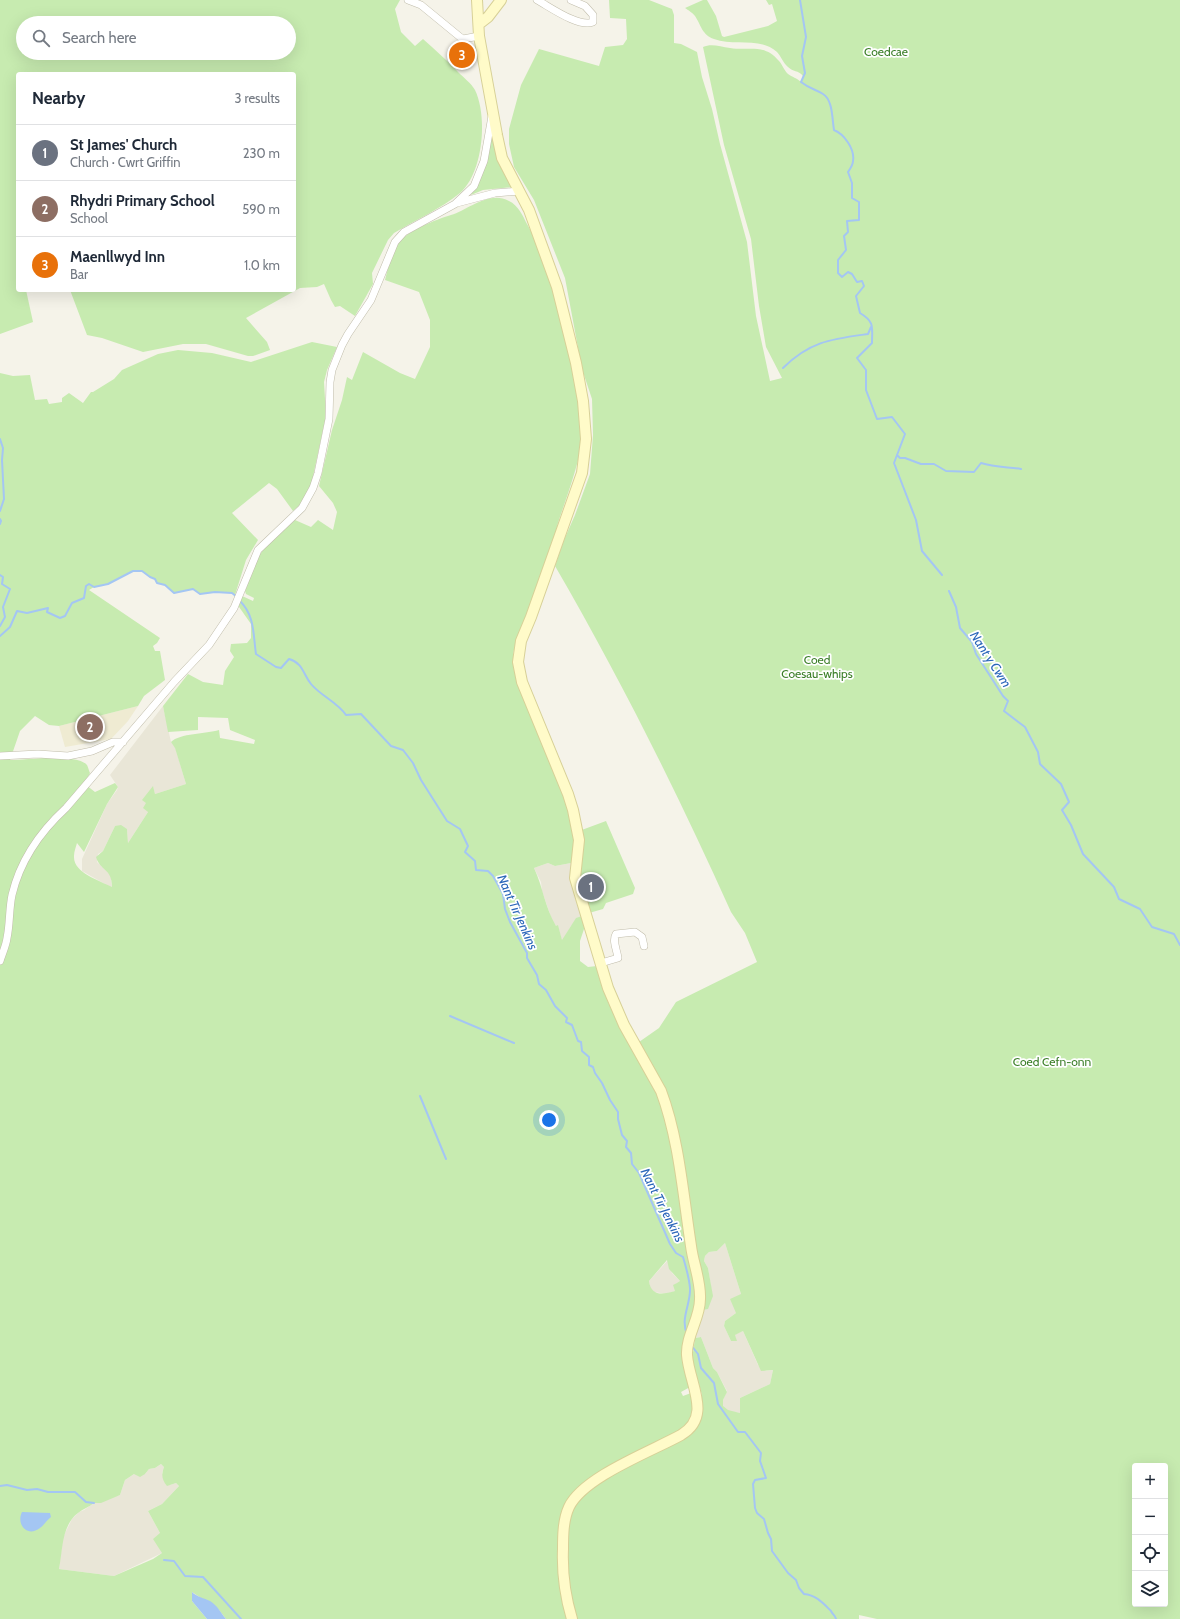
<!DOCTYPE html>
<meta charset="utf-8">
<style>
body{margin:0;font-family:Cabin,sans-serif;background:#f6f6f7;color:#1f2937}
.controls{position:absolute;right:12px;bottom:12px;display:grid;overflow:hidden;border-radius:4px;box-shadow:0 4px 16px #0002}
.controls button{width:36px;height:36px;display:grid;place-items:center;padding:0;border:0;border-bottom:1px solid #e0e1e3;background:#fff;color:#1f2937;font:20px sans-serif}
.you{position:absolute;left:549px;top:1120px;width:14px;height:14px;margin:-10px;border:3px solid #fff;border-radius:50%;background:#1a73e8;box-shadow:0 0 0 6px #1a73e833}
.badge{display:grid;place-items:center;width:26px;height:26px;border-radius:50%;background:#ff5e16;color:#fff;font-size:13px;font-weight:700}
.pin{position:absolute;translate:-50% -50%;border:2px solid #fff;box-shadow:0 1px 4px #0006}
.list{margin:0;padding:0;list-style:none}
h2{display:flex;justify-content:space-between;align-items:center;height:52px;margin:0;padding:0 16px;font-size:17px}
h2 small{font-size:13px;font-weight:400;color:#747a83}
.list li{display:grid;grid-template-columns:26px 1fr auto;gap:12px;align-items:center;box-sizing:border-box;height:56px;padding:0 16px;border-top:1px solid #e0e1e3}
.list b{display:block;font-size:15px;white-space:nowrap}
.list p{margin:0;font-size:13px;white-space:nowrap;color:#747a83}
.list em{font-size:13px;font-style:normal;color:#747a83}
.icon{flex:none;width:22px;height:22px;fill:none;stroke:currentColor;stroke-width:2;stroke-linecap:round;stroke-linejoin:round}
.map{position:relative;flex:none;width:1180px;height:1619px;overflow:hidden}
.search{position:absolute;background:#fff;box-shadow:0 4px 16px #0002;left:16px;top:16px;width:280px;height:44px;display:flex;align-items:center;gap:10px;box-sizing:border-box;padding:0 14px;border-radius:22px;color:#747a83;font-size:15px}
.panel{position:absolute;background:#fff;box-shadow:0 4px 16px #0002;left:16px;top:72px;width:280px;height:220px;border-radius:4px}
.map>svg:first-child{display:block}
</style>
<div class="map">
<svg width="1180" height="1619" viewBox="0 0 1180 1619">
<rect width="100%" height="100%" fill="#f5f3e9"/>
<path fill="#e9e6d7" d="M163,706L171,742L175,747L186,784L155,794L153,787L146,803L148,812L128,843L127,829L115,826L103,851L98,854L97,862L109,873L111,878L112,888L82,871V859L107,804L117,790L118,787L110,775Z
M548,863L555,866L571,863L570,874L582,916L571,926L562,941L558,926H556L552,920L542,891L541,882L534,868Z
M725,1243L741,1294L736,1313L725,1321L724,1326L731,1341L736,1338L734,1335L743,1331L758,1365L766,1371L773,1370L770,1384L740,1398V1413L728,1411L723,1407V1400L727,1391L717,1372L713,1368L701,1337L695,1338L711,1286L708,1268L704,1261L705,1256L709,1252L717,1251Z
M668,1260L672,1273L680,1281L675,1291L667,1294L654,1292L650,1288L649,1281Z
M161,1464L164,1467L162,1473L170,1485L176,1483L179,1486L162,1504L148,1511L160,1533L162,1553L114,1576L59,1569L63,1537L72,1519L79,1512L84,1510L94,1503L120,1495L125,1480L134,1474H145L149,1469L155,1468Z"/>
<path fill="#efebd2" d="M138,706L128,721L111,739L65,747L59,726Z"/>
<path fill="#c7ebb0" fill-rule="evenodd" d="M0,0H400L395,9L401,32L415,46L423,39C435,50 447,60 458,72C464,78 471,83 475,90C488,117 483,173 460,193C442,208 414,221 394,233L388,240L372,273L373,284L355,316L340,306L335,307L331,300L324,284L317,287L300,288L246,318L267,342L270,350L253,356H248L206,344H183L143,352L102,338L87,335L70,290H294V74H18V290H26L33,322L0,334ZM23,23H289V53H23Z
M609,0H649L672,9L674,15V43L681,44L697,52L702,77L712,109L720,144L747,242L756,316L770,381L782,378L766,347L759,306L751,239L724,145L703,47C712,43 720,47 730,48C750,51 764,43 779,61C782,64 784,70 788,74C792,77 797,78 801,82L803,76C798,70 793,72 788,67C783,63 781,56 777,52C759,36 734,47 714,39C702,35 701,25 695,16C693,13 688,10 685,8L703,0H707L716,16L722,36L724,37L768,26L777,21L772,4L769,5L766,0H1180V1619H877L859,1615V1619H226L219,1610L192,1592V1601L207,1619H0V373L13,376L30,375L35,400L47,399L49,404L62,402V398L69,393L83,403L91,392H93L114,379L122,370L158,354L178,350L212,353L251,362L312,342L337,347L327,370L324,382L326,416L312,481L303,502L293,511L277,489L269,483L232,513L258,540L246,560L235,595L232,593L215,592L200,594L193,589L174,593L165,585L157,583L155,579L150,577L142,571H133L108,584L94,587L89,590L160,638L157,643L153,646L155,651H160L165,680L144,696L138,706L59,726L49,725L35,716L20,731L10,760C25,760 77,753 87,765C88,767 89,771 90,773L84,784L51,819L86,785L95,792L115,783L118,787L107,804L84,852L77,843C76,847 74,851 74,856C73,873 99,880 112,887C112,868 100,871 96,857L103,851L115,826L121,825L127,829L128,843L148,812L143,808L146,803L142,800L153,786L155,794L186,784L175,748L171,742C180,733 206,734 219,730L220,738L254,744L255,740L230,730L228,718L198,717V730L168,732L163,706L188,674L203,682L223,685L225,671L234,657L230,651L231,644L247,643L251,638V624L237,604L240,595L253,601L254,598L246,594L245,591L258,557L266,546L295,520L311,527L318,520L333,530L337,512L333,503L319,486L332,430L342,400L347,377L352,380L363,352L400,373L415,379L430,347V320L419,292L385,280C388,269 391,252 398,243C409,230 435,220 451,215C468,210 489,190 509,201C518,205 523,216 527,224C557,277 568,339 578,398C579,409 584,423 583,433C580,463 567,495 558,523C556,531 554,540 552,548C546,566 539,584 533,601C525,624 509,644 514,670L571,816L575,848L571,863L555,866L548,863L534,868C543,887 545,908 556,926L558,925L562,940L576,918L582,916L585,926L580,941V961L588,967L597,966L608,1002L614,1015L647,1073L678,1134L671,1105L639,1042L659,1028L676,1002L757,962L745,933L731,912C678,794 620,678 555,566L564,540L575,515L590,474L593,435L592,399L582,369L565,278L534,200L514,167L509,144V129L521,85L539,49L599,66L605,47L623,45L627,39L626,19L610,18ZM725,1243L741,1294L730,1299L736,1313L725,1321L724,1326L731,1341H737L735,1335L743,1331L761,1371L773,1370L770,1384L740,1398V1413L728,1410L723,1406V1400L727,1392L717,1372L713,1368L701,1337L695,1338L692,1360L702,1395L693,1402L691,1393L683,1396L681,1392L690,1387L683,1345L702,1310L708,1309L713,1296L708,1268L704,1261L705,1256L709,1252L717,1251ZM667,1260L669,1269L680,1281L677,1283L673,1285L675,1291C662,1295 651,1296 649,1281ZM161,1464L164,1467C161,1475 162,1480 167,1486L176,1483L179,1486L162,1504L148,1511L160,1533L153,1539L162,1553L153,1559L114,1576L59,1569C63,1550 61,1526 78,1513C83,1509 89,1507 94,1503H101L120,1495L125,1480L134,1474L140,1477L145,1474L149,1469L155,1468ZM1135,1466H1165V1604H1135Z
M493,129L513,187L483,190L471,195C484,175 489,153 493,129Z
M606,821L635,888L633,894L606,903L603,909L589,913L578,879L579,831Z"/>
<path fill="#a4c6f3" d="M22,1512L50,1513L51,1517C47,1520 44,1525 40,1528C27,1538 16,1524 22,1512Z
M192,1592C197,1597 204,1598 210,1601C217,1605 221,1613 226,1619H207L192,1601Z"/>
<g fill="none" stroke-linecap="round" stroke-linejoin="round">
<path stroke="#a4c6f3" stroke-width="2" d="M800,0L806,37L802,56L805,73L801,82C810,89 815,89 823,94C833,100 832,119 834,130C844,134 855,149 853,161C853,165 850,169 848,172L852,183V198L859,202V220L847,221L848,232L844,236L846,250L838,260V273L842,277L848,272L852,274L857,282L862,281L864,286L856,296L860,313C875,322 872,327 872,343L857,358L866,370V390L877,419L892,417L905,434L894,463L916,520L922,551L942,575
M783,368C810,341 832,339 868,334L871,327
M0,439L3,448L2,460L4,499L0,511
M897,455L900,458H905L921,464H934L946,471L974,472L981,463C994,467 1008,467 1021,469
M0,519L1,521L0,524
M0,575L3,577L2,584L10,589L3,607L5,617L0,626
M949,591L956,607L960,628L972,642L976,654L1003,696L1008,701L1004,711L1025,727L1038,752L1040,764L1061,784L1069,802L1062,810L1071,825L1083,854L1114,887L1119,899L1140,909L1152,927L1174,934L1180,945
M240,601C255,616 253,634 256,654L276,667L281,668L289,659C303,663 303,674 311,684C321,696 337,702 346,715L361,714L391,746L403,750L413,763L421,780L447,821L460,829L468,846L465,852L475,861L476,870L488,871L493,876L503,894L505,909L510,922L527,953V958L537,975L539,984L546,990L555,1006L567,1018L566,1022L572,1025L578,1041L581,1042L582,1051L589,1057V1065L593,1067L595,1073L602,1083L610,1100L618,1112V1119L622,1135L627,1141L626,1147L631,1153L632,1164L639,1173L670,1244L676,1253L683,1257C686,1267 689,1277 690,1288C691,1304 680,1318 687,1334
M0,636L10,627L17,611L27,613L48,608L47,612L60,618L65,616L72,603L84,598L86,586L89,584L94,587L108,584L133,571H142L150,577L155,579L157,583L165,585L174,593L193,589L200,594L215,592L232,593L237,597
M450,1016L514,1043
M420,1096L446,1159
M691,1345L698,1354L701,1368L714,1383L718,1404L738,1432H745L761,1453L760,1461L766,1478L755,1480L753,1484L755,1508L757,1513L764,1519L768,1533L771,1539L772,1551L788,1573L796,1580L799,1588L804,1594C816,1595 823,1603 831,1611C833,1615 835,1615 836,1619
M0,1486L7,1485L27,1490L37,1489L48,1492H75L86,1502L94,1503
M164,1560L174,1561L185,1576L203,1577L241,1619"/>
<defs>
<path id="street" d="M408,0L421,5L460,37L463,39L479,36
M537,0C550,7 579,28 593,22V15L585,6L571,0
M457,203L495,193L519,191
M0,756L38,754L68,756L92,751L113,742H123
M0,961C2,954 6,946 7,938C10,924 9,909 12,895C20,861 41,831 66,808L174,682L209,645L234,608L258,550L302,508L313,488L318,473L329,419L330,382L332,370L342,345L348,334L371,300L395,242L404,232L455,204L474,186L484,161L492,116
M601,963L618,958C617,950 612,941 616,934L635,932L642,937L644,946"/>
<path id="secondary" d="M477,0L479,36L497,135L502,158L529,210L557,287L576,363L583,401L586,439L582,473L531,617L521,641L518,662L522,682L568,794L573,810L579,840L575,878L608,988L624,1025L661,1091C679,1139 683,1194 691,1246C693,1263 701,1281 700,1299C700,1319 686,1335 687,1355C689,1384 713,1416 681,1435C652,1451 583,1477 569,1507C563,1520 563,1536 563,1549C562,1574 565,1596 572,1619
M479,24L488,17L501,0"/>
</defs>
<use href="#street" stroke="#c1bdab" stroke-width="8"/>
<use href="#secondary" stroke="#d7d097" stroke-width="12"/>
<use href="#street" stroke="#fff" stroke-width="7"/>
<use href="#secondary" stroke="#fffbc9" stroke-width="10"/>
</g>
<g text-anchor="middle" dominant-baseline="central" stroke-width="3.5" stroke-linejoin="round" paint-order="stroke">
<g font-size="12" fill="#3a7e27" stroke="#fff">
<text x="886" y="51">Coedcae</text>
<text x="817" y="659">Coed<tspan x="817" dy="14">Coesau-whips</tspan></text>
<text x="1052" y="1061">Coed Cefn-onn</text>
</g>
<g font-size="13" font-style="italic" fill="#2b67ba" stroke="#fff">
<text transform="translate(991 659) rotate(57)">Nant y Cwm</text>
<text transform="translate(518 912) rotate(66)">Nant Tir Jenkins</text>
<text transform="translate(663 1205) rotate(63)">Nant Tir Jenkins</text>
</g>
</g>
</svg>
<div class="controls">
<button>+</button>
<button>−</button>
<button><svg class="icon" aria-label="locate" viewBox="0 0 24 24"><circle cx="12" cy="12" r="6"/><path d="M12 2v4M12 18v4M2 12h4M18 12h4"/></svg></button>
<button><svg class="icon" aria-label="layers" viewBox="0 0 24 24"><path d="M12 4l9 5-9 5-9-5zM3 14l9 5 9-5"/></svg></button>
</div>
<div class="you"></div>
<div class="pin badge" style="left:591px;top:887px;background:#6b7280">1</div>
<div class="pin badge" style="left:90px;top:727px;background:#8d6e63">2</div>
<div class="pin badge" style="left:462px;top:55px;background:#e8710a">3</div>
<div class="search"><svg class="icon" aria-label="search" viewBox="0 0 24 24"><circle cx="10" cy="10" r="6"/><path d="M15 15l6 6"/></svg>Search here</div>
<section class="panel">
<h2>Nearby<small>3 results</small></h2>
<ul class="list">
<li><span class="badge" style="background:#6b7280">1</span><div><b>St James' Church</b><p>Church · Cwrt Griffin</p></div><em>230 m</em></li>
<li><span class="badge" style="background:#8d6e63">2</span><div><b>Rhydri Primary School</b><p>School</p></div><em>590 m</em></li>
<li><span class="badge" style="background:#e8710a">3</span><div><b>Maenllwyd Inn</b><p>Bar</p></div><em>1.0 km</em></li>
</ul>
</section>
</div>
